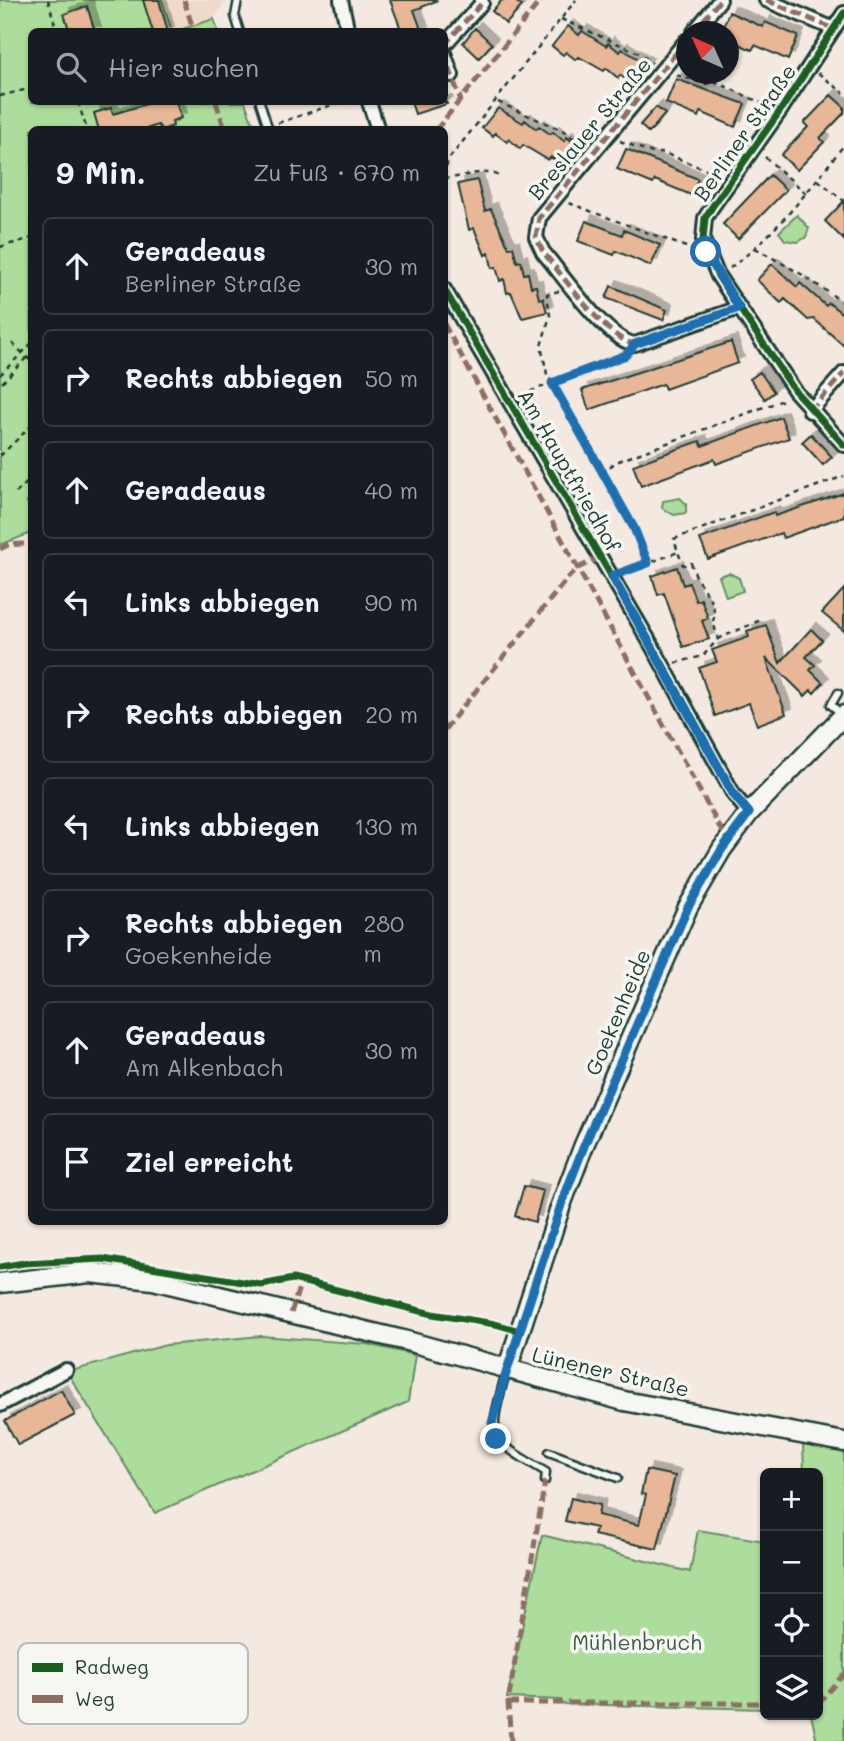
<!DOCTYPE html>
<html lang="de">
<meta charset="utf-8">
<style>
body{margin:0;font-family:Mali,sans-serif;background:#242831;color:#f1f3f6}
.controls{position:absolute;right:21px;bottom:21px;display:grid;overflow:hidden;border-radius:10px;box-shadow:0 2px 5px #0004}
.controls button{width:63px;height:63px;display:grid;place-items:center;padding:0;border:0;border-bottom:2px solid #363941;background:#171b24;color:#f1f3f6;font:35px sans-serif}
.compass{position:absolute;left:676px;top:21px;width:63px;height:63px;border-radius:50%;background:#171b24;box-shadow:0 2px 5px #0004;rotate:315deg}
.stop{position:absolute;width:21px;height:21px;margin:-16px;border:5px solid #1f6fb2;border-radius:50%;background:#fff}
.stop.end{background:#1f6fb2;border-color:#fff;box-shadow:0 2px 7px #0008}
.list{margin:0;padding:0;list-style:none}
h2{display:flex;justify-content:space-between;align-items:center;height:91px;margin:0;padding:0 28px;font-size:30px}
h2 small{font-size:23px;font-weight:400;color:#9ea1a6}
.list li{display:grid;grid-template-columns:46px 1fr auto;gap:21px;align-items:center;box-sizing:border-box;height:98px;margin:0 14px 14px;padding:0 14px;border:2px solid #363941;border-radius:10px}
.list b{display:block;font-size:26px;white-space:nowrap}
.list p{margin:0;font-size:23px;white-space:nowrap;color:#9ea1a6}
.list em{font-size:23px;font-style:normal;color:#9ea1a6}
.icon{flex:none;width:38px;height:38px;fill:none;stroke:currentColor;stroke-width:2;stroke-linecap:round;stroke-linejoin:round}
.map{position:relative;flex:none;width:844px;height:1741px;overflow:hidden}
.search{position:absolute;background:#171b24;box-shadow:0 2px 5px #0004;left:28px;top:28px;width:420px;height:77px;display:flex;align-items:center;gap:18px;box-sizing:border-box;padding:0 24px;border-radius:10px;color:#9ea1a6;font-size:26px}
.panel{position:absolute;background:#171b24;box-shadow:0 2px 5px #0004;left:28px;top:126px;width:420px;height:1099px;border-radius:10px}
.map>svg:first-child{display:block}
</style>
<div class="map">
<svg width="844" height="1741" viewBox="0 0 844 1741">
<defs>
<filter id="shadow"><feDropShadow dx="6" dy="-6" stdDeviation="0" flood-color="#0004"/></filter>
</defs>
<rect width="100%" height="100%" fill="#f3e9e0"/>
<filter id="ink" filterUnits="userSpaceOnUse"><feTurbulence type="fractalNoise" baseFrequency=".0143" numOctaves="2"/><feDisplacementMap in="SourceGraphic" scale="14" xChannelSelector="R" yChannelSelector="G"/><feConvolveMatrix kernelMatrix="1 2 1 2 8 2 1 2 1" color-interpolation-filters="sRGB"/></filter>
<g filter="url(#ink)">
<path fill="#efdaca" d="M162,0H226L214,19L176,32L172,31Z"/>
<path fill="#addd9c" stroke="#668d68" stroke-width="2" d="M0,0H162L172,31L32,32V102H245L255,129L32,130L31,533L0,545Z
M214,19L218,31H176Z
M797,215L809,228L806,237L798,242L785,240L779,232Z
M680,498L686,504V513L674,515L662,508L663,501Z
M729,573L739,578L743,591L726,597L719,576Z
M261,1336L366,1344L415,1355L408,1402L155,1513L67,1372L166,1345Z
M803,1444L844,1451V1741H817L811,1715H818V1473H804Z
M698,1530L765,1541V1709L561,1704V1700L507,1698L542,1535L690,1572Z"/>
<path fill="#e7b797" stroke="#1f3d34" stroke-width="2" filter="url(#shadow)" d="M143,0H159L168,32H153Z
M390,0H436L437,1L414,10L422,32H402Z
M502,0H514L522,6L506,24L492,11Z
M87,6L95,32H70L64,14Z
M729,12L763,27L765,22L798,36L788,60L755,45L752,50L729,40V32H721Z
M568,26L579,35L582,31L606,46L608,43L620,52L622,49L647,64L631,83L620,75L618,78L606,68L604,71L579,57L576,60L566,52L563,55L552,46Z
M475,28L492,44L479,58L463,43Z
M676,79L745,104L735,127L701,112L699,117L666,103Z
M831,95L844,107V113L820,138L824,142L797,170L781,155L808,127L804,123Z
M153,102H176L181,118L172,121L173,126L162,130L158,125L143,130H99L94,113L111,108L113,114Z
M411,102H446L447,104L415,114Z
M656,107L665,114L649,133L640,125Z
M498,108L523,123L525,120L536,129L539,126L550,134L553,132L564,141L567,137L577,146L562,166L551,157L548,160L523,145L520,149L509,139L507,142L495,133L493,136L482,128Z
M626,149L698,179L691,195L655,180L653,184L617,169Z
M770,175L786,190L738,239L723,224Z
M477,180L485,211L491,209L509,248L513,247L517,262L521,261L524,274L528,273L531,287L536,286L539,299L543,298L547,312L522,318L511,292L507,293L504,279L500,281L496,267L492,268L489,253L485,255L474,228L469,230L458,184Z
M844,201V240L825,221Z
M586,221L622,235L624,230L660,245L651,266L616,251L614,255L578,241Z
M772,264L797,287L800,283L826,306L829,303L844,315V346L814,319L808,320L785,299L781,303L757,280Z
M611,286L667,310L663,320L606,298Z
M731,342L738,363L665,389L663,384L589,410L582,390Z
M760,372L774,392L765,399L750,379Z
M781,417L789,438L716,464L714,459L641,486L633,465L700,441L702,446Z
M811,434L832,457L823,465L802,442Z
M844,493V516L783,538L781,533L708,559L700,539L774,512L775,516Z
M677,567L683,585L689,583L696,601L701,599L708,618L702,621L709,639L683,647L664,593L658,595L652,576Z
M844,589V631L822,613Z
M766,625L780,663L811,629L822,640L806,657L815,665L810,670L823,683L814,693L811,690L805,696L766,658L786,714L757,725L749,703L715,716L699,668L717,662L712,650L749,637L747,631Z
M524,1186L543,1191L535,1222L515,1216Z
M61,1390L75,1415L18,1445L5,1421Z
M646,1470L675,1476L657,1549L594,1535L596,1528L565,1521L571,1498L600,1505L598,1515L639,1525L646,1495L641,1494Z"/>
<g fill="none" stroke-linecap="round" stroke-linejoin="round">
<defs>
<path id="service" d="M238,0L235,16L240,32
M260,102L269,130
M838,693L831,705L842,714
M506,1372C488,1439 486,1437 546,1472L545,1481
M549,1452L618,1478"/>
<path id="minor" d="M341,0L348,32
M766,0L834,29
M844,13L780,111L712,207L705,218L703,240L718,276L795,391L844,445
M694,32L720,0
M686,41L539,218L536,237L543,252C562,274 607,341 635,344L739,308
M444,45L482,3L481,0
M444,53L452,75
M369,102L378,130
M444,289L655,651L734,795L749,813
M810,411L844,373
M0,1405L66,1370"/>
<path id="secondary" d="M0,1283L90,1273L153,1280L407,1341L624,1401L844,1442
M507,1370L561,1205L584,1145L688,907L722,849L749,813L844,715"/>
</defs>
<use href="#service" stroke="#1f3d34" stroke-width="11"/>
<use href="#minor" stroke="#1f3d34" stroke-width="18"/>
<use href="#secondary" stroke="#1f3d34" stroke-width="23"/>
<path stroke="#1f3d34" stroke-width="2.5" stroke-dasharray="5 5" stroke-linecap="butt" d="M48,0L57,32
M561,19L639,53L652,63
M818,73L844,93
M676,75L706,84L714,81L768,106
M0,96L32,88
M78,102L87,130
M498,102L566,132L581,145
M278,123L341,102
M620,141L653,153H664L719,175
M765,157L807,194
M444,177L448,160L576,0
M444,179C466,177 482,167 502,177
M818,180L844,201
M569,203L694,250
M0,247L32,238
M755,248L801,274L844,303
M730,268C776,234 809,190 844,145
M559,291L547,294L550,316L541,346L547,374L634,528L648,563
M12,343L32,362
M0,375L32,343
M2,383L27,357
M521,395L626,355
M0,456L32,425
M602,473L616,462L783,400
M16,493L32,478
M27,503L32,498
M625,572L678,552L674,539L844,476
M718,639L763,619
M675,663L703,656L718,639L713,621L715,614L712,602L697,579L691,563L683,565L678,552"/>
<use href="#service" stroke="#f6f6f2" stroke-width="6"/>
<use href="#minor" stroke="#f6f6f2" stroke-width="12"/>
<use href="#secondary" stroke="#f6f6f2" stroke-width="18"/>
<path stroke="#8d6e63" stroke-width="5" stroke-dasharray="10 5" stroke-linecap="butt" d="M184,0L194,32
M766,0L834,29
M348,32V31
M694,32L720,0
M686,41L539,218L536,237L543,252C562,274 607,341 635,344L739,308
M444,45L482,3L481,0
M444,53L461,101
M216,102L225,130
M436,130L541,0
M444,324L719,826L729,839
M810,411L844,373
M0,549L8,545L32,543
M444,730L567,579L578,568L601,557
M291,1313L301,1281
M508,1703H765
M818,1703L844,1674
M511,1741L508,1703L545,1481"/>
<defs>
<path id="cycleway" d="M844,13L780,111L712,207L705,218L703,240L718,276L795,391L844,445
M444,289L655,651L734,795L749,813
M0,1267L24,1263L103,1259L261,1285L293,1279L432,1314L495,1324L520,1331"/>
</defs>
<use href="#cycleway" stroke="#f6f6f2" stroke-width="11"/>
<use href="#cycleway" stroke="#1b5e20" stroke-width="7"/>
</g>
</g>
<g fill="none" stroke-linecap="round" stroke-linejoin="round" filter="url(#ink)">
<path stroke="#1f6fb2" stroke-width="9" d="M496,1439L492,1423L507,1370L561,1205L584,1146L688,907L722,849L749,813L734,795L612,576L648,563L634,528L552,383L626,355L635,344L739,308L706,252"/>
</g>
<g text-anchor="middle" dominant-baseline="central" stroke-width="7" stroke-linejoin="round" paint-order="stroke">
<g font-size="21" fill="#1f3d34" stroke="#f6f6f2">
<text transform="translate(589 128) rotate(-50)">Breslauer Straße</text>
<text transform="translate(744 132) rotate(-55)">Berliner Straße</text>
<text transform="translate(570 470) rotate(60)">Am Hauptfriedhof</text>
<text transform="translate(617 1012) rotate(-67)">Goekenheide</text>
<text transform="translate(611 1371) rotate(13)">Lünener Straße</text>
</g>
<g font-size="21" fill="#3b5d49" stroke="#f6f6f2">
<text x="637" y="1641">Mühlenbruch</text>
</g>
</g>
<rect x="18" y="1643" width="230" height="81" rx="10" fill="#f6f6f2" stroke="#b6beb9" stroke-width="2"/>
<rect x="32" y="1663" width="31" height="9" fill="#1b5e20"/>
<rect x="32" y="1695" width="31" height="8" fill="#8d6e63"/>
<g font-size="19" fill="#1f3d34">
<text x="75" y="1674">Radweg</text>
<text x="75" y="1706">Weg</text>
</g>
</svg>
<div class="controls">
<button>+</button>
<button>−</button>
<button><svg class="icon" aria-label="locate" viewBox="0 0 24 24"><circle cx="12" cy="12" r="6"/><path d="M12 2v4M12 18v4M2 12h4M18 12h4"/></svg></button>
<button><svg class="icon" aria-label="layers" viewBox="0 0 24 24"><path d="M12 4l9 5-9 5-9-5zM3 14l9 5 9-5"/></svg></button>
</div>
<svg class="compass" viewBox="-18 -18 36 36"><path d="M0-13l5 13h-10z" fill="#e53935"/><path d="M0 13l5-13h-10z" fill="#9ea1a6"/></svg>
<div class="stop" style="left:706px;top:252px"></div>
<div class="stop end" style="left:496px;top:1439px"></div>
<div class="search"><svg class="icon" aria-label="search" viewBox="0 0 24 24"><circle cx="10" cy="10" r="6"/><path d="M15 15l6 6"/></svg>Hier suchen</div>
<section class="panel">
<h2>9 Min.<small>Zu Fuß · 670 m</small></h2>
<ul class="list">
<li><svg class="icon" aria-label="ahead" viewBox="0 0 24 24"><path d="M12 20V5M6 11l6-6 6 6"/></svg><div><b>Geradeaus</b><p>Berliner Straße</p></div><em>30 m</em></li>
<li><svg class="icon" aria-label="right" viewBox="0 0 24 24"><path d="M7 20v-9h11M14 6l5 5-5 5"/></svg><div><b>Rechts abbiegen</b></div><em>50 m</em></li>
<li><svg class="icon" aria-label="ahead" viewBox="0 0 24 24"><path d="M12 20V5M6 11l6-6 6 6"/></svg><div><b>Geradeaus</b></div><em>40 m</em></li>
<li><svg class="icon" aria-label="left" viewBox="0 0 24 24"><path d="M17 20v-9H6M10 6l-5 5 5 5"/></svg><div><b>Links abbiegen</b></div><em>90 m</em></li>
<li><svg class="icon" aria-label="right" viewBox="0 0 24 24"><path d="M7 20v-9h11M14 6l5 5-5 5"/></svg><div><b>Rechts abbiegen</b></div><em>20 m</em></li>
<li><svg class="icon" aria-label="left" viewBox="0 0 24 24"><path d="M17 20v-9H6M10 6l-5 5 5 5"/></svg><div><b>Links abbiegen</b></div><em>130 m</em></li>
<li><svg class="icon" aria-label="right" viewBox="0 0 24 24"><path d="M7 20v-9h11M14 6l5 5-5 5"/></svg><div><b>Rechts abbiegen</b><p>Goekenheide</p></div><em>280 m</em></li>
<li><svg class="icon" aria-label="ahead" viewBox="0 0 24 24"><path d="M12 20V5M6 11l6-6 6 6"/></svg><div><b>Geradeaus</b><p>Am Alkenbach</p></div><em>30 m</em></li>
<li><svg class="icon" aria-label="arrive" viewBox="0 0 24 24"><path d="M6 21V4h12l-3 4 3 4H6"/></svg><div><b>Ziel erreicht</b></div></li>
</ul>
</section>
</div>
